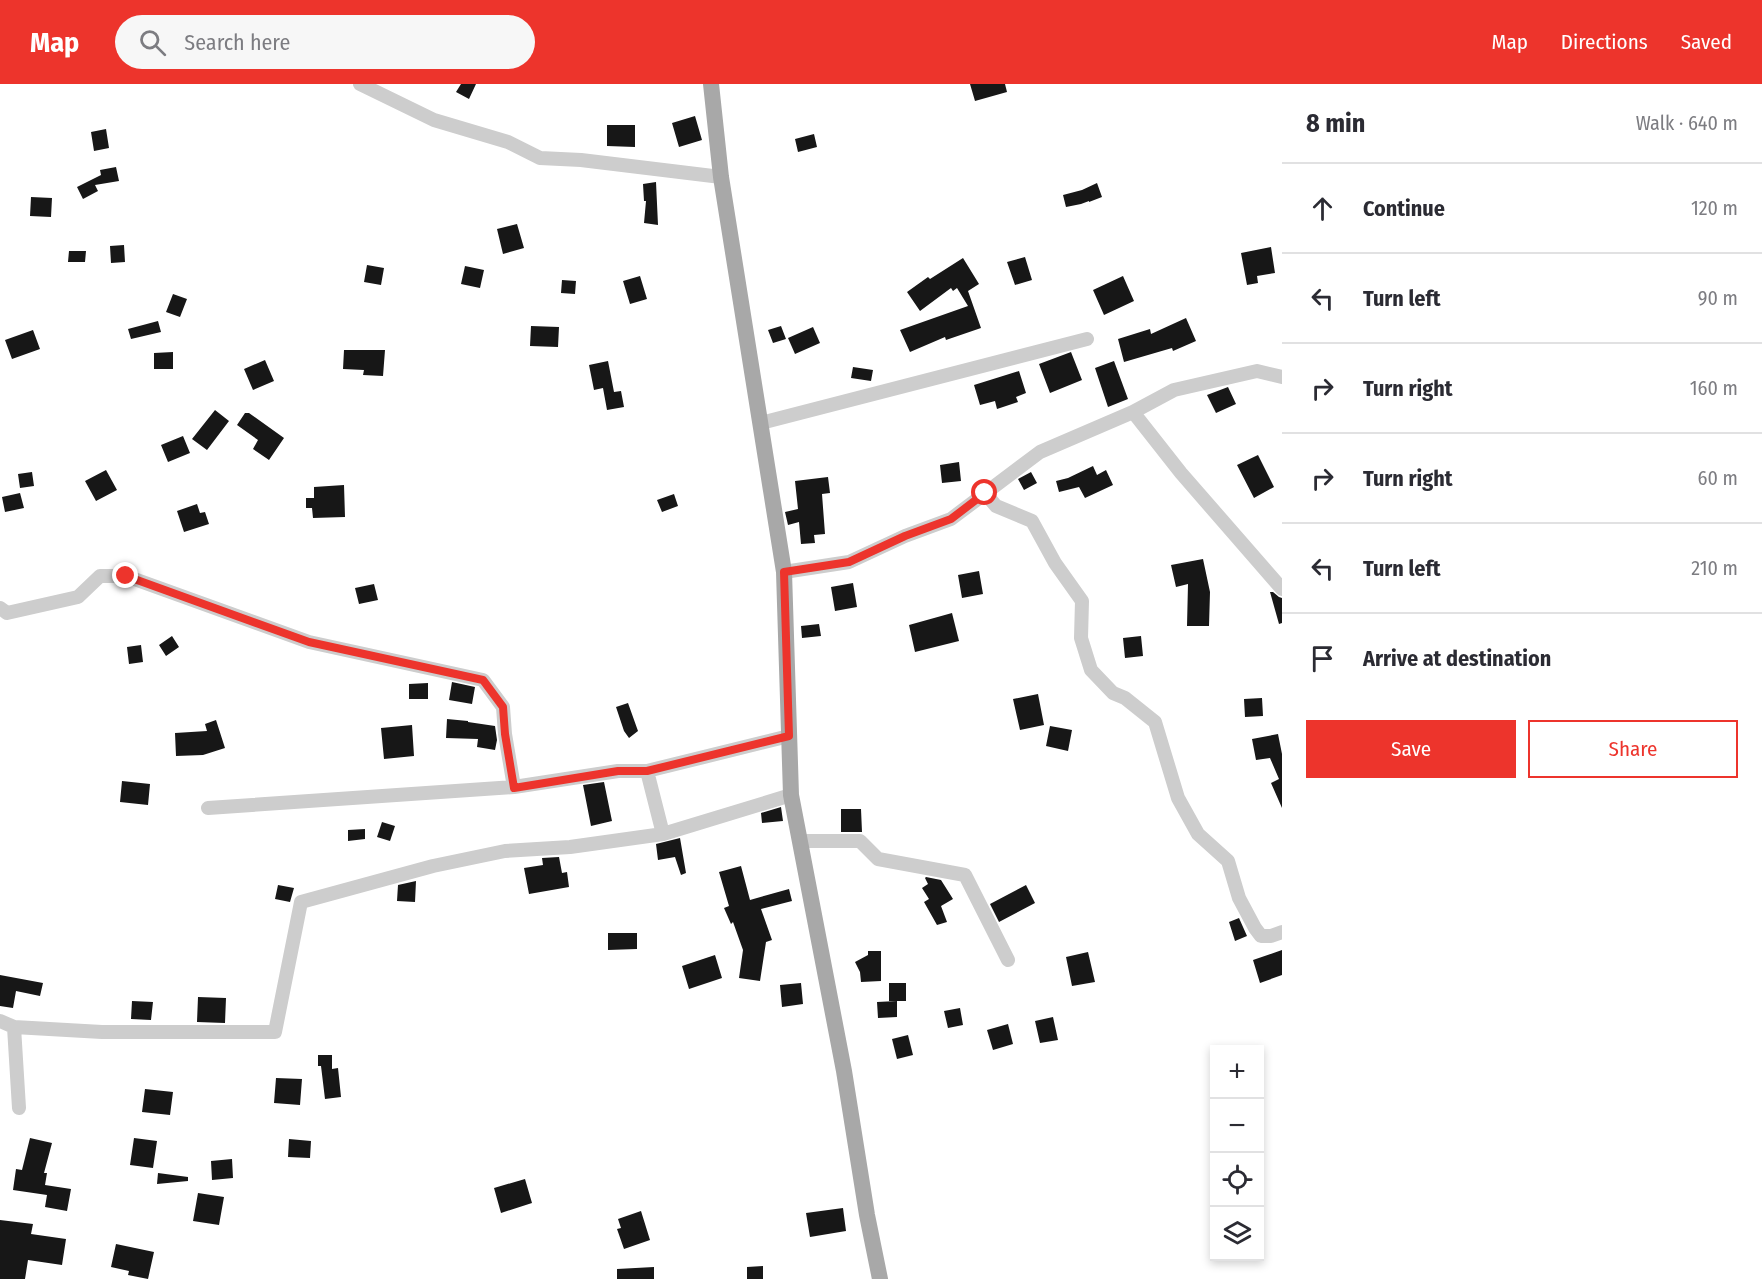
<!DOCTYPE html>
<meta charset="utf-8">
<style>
body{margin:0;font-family:"Fira Sans Condensed",sans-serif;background:#f7f7f7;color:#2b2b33}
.controls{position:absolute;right:18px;bottom:18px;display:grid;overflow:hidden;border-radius:0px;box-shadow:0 3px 9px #0003}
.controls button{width:54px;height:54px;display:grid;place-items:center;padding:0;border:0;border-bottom:2px solid #e1e1e2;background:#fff;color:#2b2b33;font:30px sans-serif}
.stop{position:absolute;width:18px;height:18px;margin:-14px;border:4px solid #ed342c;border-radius:50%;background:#fff}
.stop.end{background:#ed342c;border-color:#fff;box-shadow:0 2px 6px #0008}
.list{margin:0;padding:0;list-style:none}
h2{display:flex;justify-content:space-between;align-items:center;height:78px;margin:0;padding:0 24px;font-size:26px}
h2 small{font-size:20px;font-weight:400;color:#7c7c81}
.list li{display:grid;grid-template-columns:39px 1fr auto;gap:18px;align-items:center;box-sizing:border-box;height:90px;padding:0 24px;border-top:2px solid #e1e1e2}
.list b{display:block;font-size:22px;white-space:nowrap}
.list em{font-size:20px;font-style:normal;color:#7c7c81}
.actions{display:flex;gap:12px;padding:18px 24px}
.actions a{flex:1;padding:14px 0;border:2px solid #ed342c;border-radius:0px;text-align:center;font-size:21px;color:#ed342c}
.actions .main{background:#ed342c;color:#fff}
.icon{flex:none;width:33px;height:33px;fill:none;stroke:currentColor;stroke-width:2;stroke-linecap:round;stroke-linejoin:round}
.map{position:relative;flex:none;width:1282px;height:1195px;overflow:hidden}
header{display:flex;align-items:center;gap:36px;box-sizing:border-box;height:84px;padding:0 30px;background:#ed342c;color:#fff}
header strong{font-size:28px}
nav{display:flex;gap:33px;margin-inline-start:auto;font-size:21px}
.search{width:420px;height:54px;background:#f7f7f7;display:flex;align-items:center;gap:15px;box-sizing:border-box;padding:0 21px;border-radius:33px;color:#7c7c81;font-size:22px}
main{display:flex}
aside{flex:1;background:#fff}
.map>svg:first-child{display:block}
</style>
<header>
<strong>Map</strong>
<div class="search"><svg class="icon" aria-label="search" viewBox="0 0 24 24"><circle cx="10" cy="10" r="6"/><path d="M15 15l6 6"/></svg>Search here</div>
<nav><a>Map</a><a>Directions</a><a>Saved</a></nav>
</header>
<main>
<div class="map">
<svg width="1282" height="1195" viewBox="0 0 1282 1195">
<rect width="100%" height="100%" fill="#fff"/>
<path fill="#171717" d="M461,0H476L469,15L456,8Z
M970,0H1005L1007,8L975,17Z
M695,32L702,56L679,63L672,39Z
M607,41H635V63L607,62Z
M106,45L109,64L94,67L91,48Z
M814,50L817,63L798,68L795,55Z
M116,83L119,97L95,101L98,107L83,115L77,103L101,91L100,86Z
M656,98L658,141L644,139L646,117H644L643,100Z
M1097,99L1102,113L1089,118V117L1081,120L1066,123L1063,111L1082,106Z
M31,113L52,114L51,133L30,132Z
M517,140L524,164L503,170L497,145Z
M124,161L125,178L111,179L110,162Z
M1271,163L1275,189L1257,192L1258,199L1247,201L1241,169Z
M69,167H86L85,178H68Z
M1025,173L1032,196L1015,201L1007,178Z
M963,174L979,200L968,207L981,244L946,256L945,253L910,268L900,246L968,222L957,204L953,207L951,204L920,227L907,208L928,193L930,195Z
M367,181L384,184L381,201L364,198Z
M465,182L484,186L480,204L461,200Z
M640,192L647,215L630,220L623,197Z
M1123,192L1134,217L1104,231L1093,206Z
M562,196L576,197L575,210L561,209Z
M173,210L187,215L180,233L166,228Z
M1186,234L1196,257L1173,267L1172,264L1124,278L1118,255L1150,245L1151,250Z
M158,237L161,248L131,255L128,245Z
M531,242L559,243L558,263L530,262Z
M781,242L786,255L773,259L768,246Z
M813,243L820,259L795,270L788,254Z
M33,246L40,265L12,275L5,256Z
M344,266H385L383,292L363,291L364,286L343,285Z
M173,268V285H154V269Z
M1071,268L1082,296L1050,309L1039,280Z
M265,276L274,297L253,306L244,285Z
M608,277L614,308L621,307L624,323L607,326L603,304L594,306L589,281Z
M1114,277L1128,315L1108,323L1095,284Z
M853,283L873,286L871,297L851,294Z
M1019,287L1026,309L1016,313L1018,318L997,325L995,317L980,321L974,301Z
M1228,303L1236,320L1216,329L1207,311Z
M215,326L229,337L207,366L192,355Z
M245,329H249L284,354L269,376L253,365L258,356L237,341Z
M183,352L190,369L168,378L161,361Z
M1258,371L1274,403L1254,414L1237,381Z
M959,378L961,397L942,399L940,381Z
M1093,382L1097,391L1106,386L1113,401L1085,414L1079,403L1059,408L1056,397L1068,394Z
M106,386L117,406L96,417L85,397Z
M32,388L34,402L20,404L18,390Z
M1031,388L1037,399L1024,406L1018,395Z
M828,393L830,409L822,410L825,450L814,451L815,459L801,460L799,438L788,441L785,428L798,425L795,397Z
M344,401L345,433L313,434L312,424H306V414H314V403Z
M20,409L24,424L5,428L2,413Z
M674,410L678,422L662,428L657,416Z
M197,420L200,429L205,428L209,440L184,448L177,427Z
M1203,475L1210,508L1209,542H1187L1188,500L1176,503L1171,481Z
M979,487L983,510L962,514L958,491Z
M853,499L857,523L835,527L831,503Z
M374,500L378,516L359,520L355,504Z
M1270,508H1273L1279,513L1282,514V539L1279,540Z
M952,529L959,557L915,568L909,541Z
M819,540L821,552L802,554L801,542Z
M172,552L179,563L166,572L159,561Z
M1141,552L1143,572L1125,574L1123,554Z
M141,561L143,578L129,580L127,563Z
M452,598L475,603L472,620L449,616Z
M428,599V615H409V600Z
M1038,610L1044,641L1020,646L1013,615Z
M1262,614L1263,632L1245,633L1244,615Z
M628,619L638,647L629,654L624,647L616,623Z
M447,635L468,637V638L495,642L497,656L495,666L477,663L478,655L446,654Z
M216,636L225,664L203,671L176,672L175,649L207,647L205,640Z
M412,641L414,672L384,675L381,644Z
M1050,642L1072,646L1068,667L1046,662Z
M1278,650L1282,670V724L1271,699L1279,695L1270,674L1256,676L1252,655Z
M122,697L150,700L148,721L120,718Z
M604,698L612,737L591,742L583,701Z
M781,723L783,737L762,739L761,729Z
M841,725H861L862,748H841Z
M382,738L395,742L390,757L377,753Z
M365,745V755L348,757V746Z
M680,754L686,789L681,791L675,773L658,776L656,760Z
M559,773L562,789L567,788L569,803L529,810L524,784L543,781L542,774Z
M741,782L750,816L789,805L792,817L761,825L772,856L766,858L760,897L739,894L743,866L733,838L731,840L724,824L729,822L719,788Z
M926,793L941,796L953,815L941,822L947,838L937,841L924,818L929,815L922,804L928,800L925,794Z
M416,797L415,818L397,817L398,801Z
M278,801L294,804L290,818L275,815Z
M1026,801L1035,819L999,838L990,820Z
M1239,834L1247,852L1235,857L1229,838Z
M608,849H637V865L608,866Z
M1282,866V891L1260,899L1253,876Z
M868,867H881V897L861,898L860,888L855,878L868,871Z
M1088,868L1095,898L1072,902L1066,873Z
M715,871L722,894L689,905L682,882Z
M0,891L43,899L40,912L16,907L13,924L0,922Z
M801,899L803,920L782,923L780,901Z
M889,899H906V917H889Z
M198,913L226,914L225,939L197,938Z
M132,917L153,918L151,936L131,935Z
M897,917V933L878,934L877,918Z
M960,924L963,941L948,944L944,927Z
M1053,933L1058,956L1040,959L1035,937Z
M1008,940L1013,960L993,966L987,946Z
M908,951L913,971L897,975L892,955Z
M318,971H332V985L338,984L341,1013L325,1015L321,982H318Z
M276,994L302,995L300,1021L274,1019Z
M145,1005L173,1008L170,1031L142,1028Z
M30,1054L52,1059L44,1089H47L45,1101L71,1105L67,1127L45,1123L47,1111L13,1106L16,1085L22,1086Z
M134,1054L157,1057L153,1084L130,1081Z
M289,1055L311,1057L310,1074L288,1073Z
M232,1075L233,1094L212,1096L211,1077Z
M158,1089L188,1093V1097L157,1100Z
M525,1095L532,1119L501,1129L494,1104Z
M198,1109L224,1113L219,1141L193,1137Z
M843,1124L846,1147L810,1153L806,1129Z
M641,1127L650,1156L624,1165L617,1145L621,1144L618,1135Z
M0,1136L33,1140L31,1150L66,1155L62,1181L28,1176L25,1195H0Z
M116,1160L154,1168L148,1195L128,1191L129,1187L111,1183Z
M763,1182V1195H747V1183Z
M654,1183V1195H617V1185Z"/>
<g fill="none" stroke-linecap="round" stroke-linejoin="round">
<path stroke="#cdcdcd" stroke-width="14" d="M360,0L434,36L508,58L540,74L581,76L721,93
M1133,328L1181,389L1282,505
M761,339L1087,255
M985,409L996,422L1032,437L1055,479L1082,517L1081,554L1091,586L1113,609L1125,614L1155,638L1178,714L1198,750L1228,777L1239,814L1255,844L1261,852H1271L1282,848
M784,488L849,478L905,452L951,435L1040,368L1133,328L1174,306L1257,287L1282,293
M0,524L7,529L78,513L100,492H126L309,558L483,596L503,623L505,650L514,703L618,687H647L663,750
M647,687L789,652
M208,724L514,703
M800,757H860L878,775L965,791L1008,876
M0,937L14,943L102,948H275L301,818L433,782L505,767L570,763L663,750L791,711
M14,943L19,1024"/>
<path stroke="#a8a8a8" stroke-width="16" d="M711,0L721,93L784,488L791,711L844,987L867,1131L880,1195"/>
</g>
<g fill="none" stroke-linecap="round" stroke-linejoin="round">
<path stroke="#ed342c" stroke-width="8" d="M126,492L309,558L483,596L503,623L505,650L514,704L618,687H647L789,652L784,488L849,478L905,452L951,435L985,409"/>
</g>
</svg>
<div class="controls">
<button>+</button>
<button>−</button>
<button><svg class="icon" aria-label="locate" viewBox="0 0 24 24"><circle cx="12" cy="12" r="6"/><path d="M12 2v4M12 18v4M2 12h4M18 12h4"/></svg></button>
<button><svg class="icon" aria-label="layers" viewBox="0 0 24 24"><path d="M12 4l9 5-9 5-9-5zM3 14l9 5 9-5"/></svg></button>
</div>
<div class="stop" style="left:985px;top:409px"></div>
<div class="stop end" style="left:126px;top:492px"></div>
</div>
<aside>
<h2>8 min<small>Walk · 640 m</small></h2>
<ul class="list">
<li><svg class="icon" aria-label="ahead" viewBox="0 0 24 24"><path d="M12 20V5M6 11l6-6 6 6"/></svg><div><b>Continue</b></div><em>120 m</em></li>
<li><svg class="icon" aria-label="left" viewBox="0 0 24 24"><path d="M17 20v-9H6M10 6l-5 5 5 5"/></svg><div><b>Turn left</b></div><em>90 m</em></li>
<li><svg class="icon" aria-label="right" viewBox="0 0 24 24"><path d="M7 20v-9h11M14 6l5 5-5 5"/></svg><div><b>Turn right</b></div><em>160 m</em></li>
<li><svg class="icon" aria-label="right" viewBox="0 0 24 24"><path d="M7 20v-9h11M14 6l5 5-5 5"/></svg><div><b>Turn right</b></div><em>60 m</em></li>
<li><svg class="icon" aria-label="left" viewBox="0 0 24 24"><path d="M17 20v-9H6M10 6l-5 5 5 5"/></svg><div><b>Turn left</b></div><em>210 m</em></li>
<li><svg class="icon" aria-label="arrive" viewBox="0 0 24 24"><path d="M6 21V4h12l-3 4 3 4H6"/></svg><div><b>Arrive at destination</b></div></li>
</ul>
<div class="actions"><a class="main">Save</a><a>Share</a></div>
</aside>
</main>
